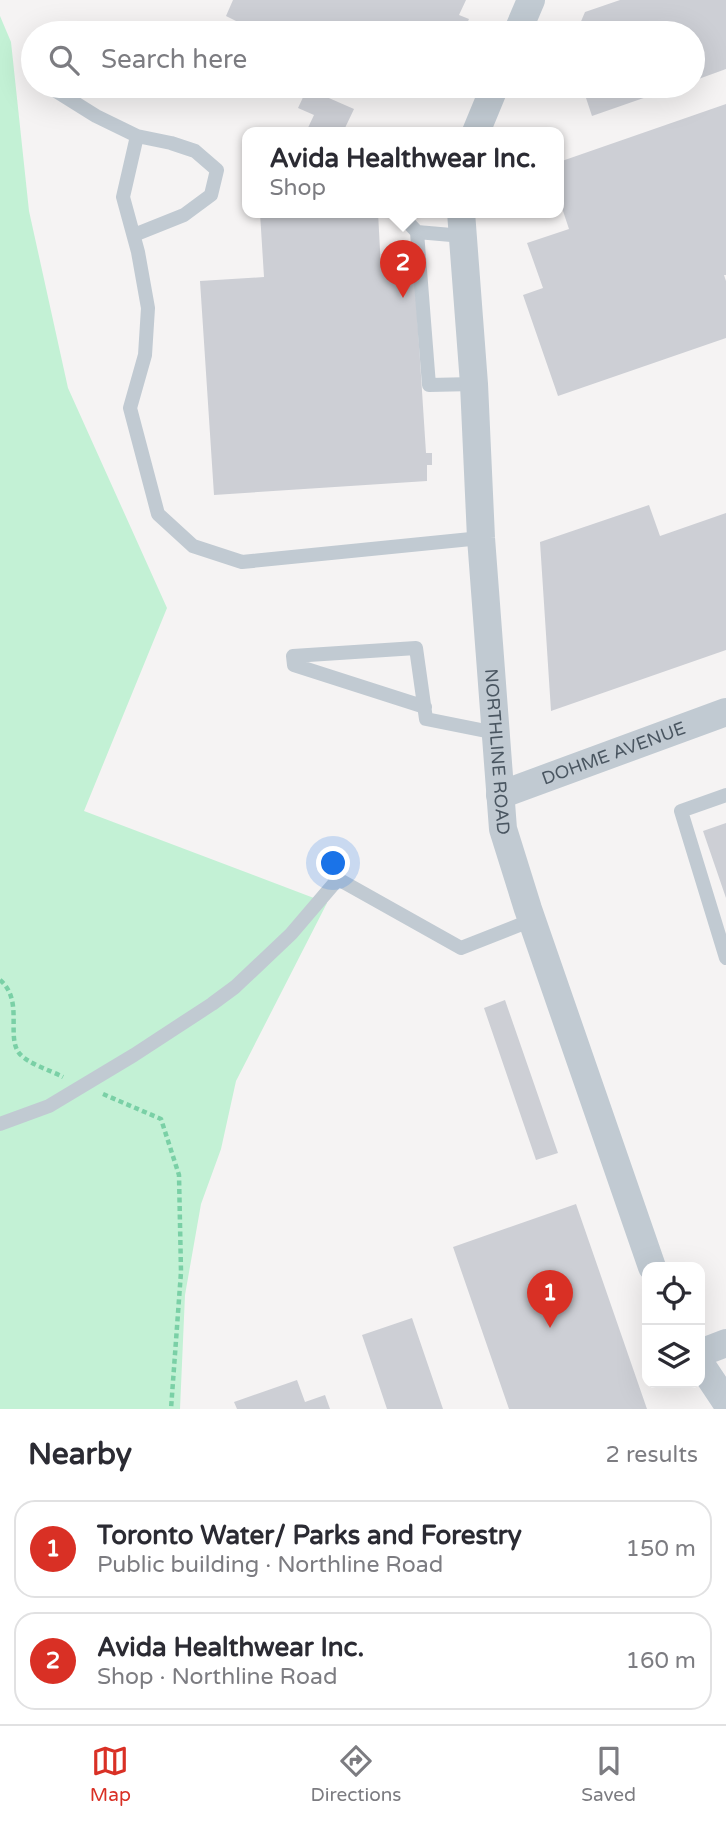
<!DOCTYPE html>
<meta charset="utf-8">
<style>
body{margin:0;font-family:"Varela Round",sans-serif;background:#f2f2f3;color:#2b2b33}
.controls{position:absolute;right:21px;bottom:21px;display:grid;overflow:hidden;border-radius:14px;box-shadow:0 7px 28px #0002}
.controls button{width:63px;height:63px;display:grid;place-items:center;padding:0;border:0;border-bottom:2px solid #e1e1e2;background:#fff;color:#2b2b33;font:35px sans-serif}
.you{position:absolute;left:334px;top:864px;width:24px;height:24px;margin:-18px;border:5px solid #fff;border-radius:50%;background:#1a73e8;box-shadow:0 0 0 10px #1a73e833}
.badge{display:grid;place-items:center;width:46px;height:46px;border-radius:50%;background:#d93025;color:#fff;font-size:23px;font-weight:700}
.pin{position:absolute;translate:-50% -58px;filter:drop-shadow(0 2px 4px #0008)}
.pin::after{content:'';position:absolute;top:37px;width:24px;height:21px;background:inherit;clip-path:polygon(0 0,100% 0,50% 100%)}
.popup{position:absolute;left:242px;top:127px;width:322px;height:91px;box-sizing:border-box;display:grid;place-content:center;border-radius:14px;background:#fff;filter:drop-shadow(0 2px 5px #0005);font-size:23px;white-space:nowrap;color:#7c7c81}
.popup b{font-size:26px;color:#2b2b33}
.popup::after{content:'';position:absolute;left:50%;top:100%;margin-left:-14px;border:14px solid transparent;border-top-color:#fff}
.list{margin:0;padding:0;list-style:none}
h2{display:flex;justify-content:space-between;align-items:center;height:91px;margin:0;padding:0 28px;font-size:30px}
h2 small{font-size:23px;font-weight:400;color:#7c7c81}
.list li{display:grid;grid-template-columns:46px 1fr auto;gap:21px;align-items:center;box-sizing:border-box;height:98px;margin:0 14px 14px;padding:0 14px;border:2px solid #e1e1e2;border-radius:21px}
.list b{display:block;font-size:26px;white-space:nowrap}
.list p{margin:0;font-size:23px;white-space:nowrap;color:#7c7c81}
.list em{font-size:23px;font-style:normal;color:#7c7c81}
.icon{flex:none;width:38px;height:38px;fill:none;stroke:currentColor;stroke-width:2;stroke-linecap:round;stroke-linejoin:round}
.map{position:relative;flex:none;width:726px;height:1409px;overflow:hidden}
.search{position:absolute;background:#fff;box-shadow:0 7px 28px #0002;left:21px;right:21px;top:21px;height:77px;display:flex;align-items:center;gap:18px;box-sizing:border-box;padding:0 24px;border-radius:38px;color:#7c7c81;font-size:26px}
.sheet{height:315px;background:#fff}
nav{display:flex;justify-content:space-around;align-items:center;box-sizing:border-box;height:98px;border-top:2px solid #e1e1e2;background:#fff;font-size:19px;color:#7c7c81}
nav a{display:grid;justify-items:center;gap:4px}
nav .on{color:#d93025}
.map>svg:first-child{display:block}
</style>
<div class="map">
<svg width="726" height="1409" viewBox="0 0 726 1409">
<rect width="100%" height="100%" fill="#f5f3f3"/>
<path fill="#c3f1d5" d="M0,16L11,42L29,211L68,388L167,608L84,811L327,903L236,1081L221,1149L201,1204L185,1295L180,1409H0Z"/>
<path fill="#cdcfd5" d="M233,0H466L459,15L469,19L463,33H243L246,26L226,16Z
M620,0H726V69L693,81V33H576L585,12Z
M354,86H372L369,92Z
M582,86H678L592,116Z
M306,91L321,97L322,95L354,109L345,128L353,132H306L314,115L298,108Z
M726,104V275H724L726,281V338L558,396L523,295L543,288L527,243L569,229L559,199V162Z
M378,212L381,269L414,267L426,453H432V465H427V481L214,495L200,281L264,277L260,213Z
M649,505L660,536L726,513V650L551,711L540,542Z
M726,823V898L703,831Z
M505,1000L558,1153L536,1160L484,1008Z
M576,1204L647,1409H509L453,1247Z
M412,1318L443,1409H387L362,1335Z
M297,1380L305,1402L325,1395L330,1409H237L234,1402Z"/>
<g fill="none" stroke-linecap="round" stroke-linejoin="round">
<path stroke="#7ad0a6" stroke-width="4.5" stroke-dasharray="5 3.5" stroke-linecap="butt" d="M0,980C24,1000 6,1036 19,1053C28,1064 50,1070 63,1077
M103,1094L161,1119L179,1175L181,1272L171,1409"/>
<path stroke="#c1cad2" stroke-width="14" d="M48,86L96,116L137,136
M395,212L403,217L417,232L429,385L474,384
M417,232L463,236
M134,235L184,215L211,195L217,170L195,151L171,143L137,136L123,197L138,252L148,308L145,355L130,408L158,514L193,546L242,562L481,538
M425,707L294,665L293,656L416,648L426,719L496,733
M726,795L681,811L726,958
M0,1124L49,1106L134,1055L212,1004L235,987L291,934L338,879L461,948L532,920"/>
<g stroke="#c1cad2" stroke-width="28">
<path d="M517,33L531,0"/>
<path d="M476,132L495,86"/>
<path id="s1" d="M461,212L474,384L481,538L503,829L528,909L652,1267"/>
<path id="s2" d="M500,795L726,712"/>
<path d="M700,1353L726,1343"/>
<path d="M700,1363L726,1402"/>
</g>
</g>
<g text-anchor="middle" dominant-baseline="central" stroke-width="6" stroke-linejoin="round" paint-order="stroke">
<g font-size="18" fill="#4a5661" stroke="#fff">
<text stroke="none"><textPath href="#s1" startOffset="541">NORTHLINE ROAD</textPath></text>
<text stroke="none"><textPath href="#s2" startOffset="121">DOHME AVENUE</textPath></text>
</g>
</g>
</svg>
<div class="controls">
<button><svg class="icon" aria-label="locate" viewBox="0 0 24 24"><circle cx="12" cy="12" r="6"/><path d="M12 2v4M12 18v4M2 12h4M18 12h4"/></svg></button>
<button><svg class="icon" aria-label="layers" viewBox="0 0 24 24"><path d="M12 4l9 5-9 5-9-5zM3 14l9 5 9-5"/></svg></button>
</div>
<div class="you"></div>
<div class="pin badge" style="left:550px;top:1328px">1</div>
<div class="pin badge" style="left:403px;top:298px">2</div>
<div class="popup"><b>Avida Healthwear Inc.</b>Shop</div>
<div class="search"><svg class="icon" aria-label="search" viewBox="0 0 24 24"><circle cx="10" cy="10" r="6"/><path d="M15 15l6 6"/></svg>Search here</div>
</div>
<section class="sheet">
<h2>Nearby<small>2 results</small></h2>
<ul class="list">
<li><span class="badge">1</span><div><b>Toronto Water/ Parks and Forestry</b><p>Public building · Northline Road</p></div><em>150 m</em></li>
<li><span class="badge">2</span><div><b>Avida Healthwear Inc.</b><p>Shop · Northline Road</p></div><em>160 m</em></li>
</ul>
</section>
<nav>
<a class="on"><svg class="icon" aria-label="map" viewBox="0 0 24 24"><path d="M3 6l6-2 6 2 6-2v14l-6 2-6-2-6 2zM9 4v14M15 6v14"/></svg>Map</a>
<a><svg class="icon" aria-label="directions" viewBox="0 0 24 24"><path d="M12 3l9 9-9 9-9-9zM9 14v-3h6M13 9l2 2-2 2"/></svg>Directions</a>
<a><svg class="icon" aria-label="saved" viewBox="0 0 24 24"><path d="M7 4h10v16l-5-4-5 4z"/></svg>Saved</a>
</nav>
